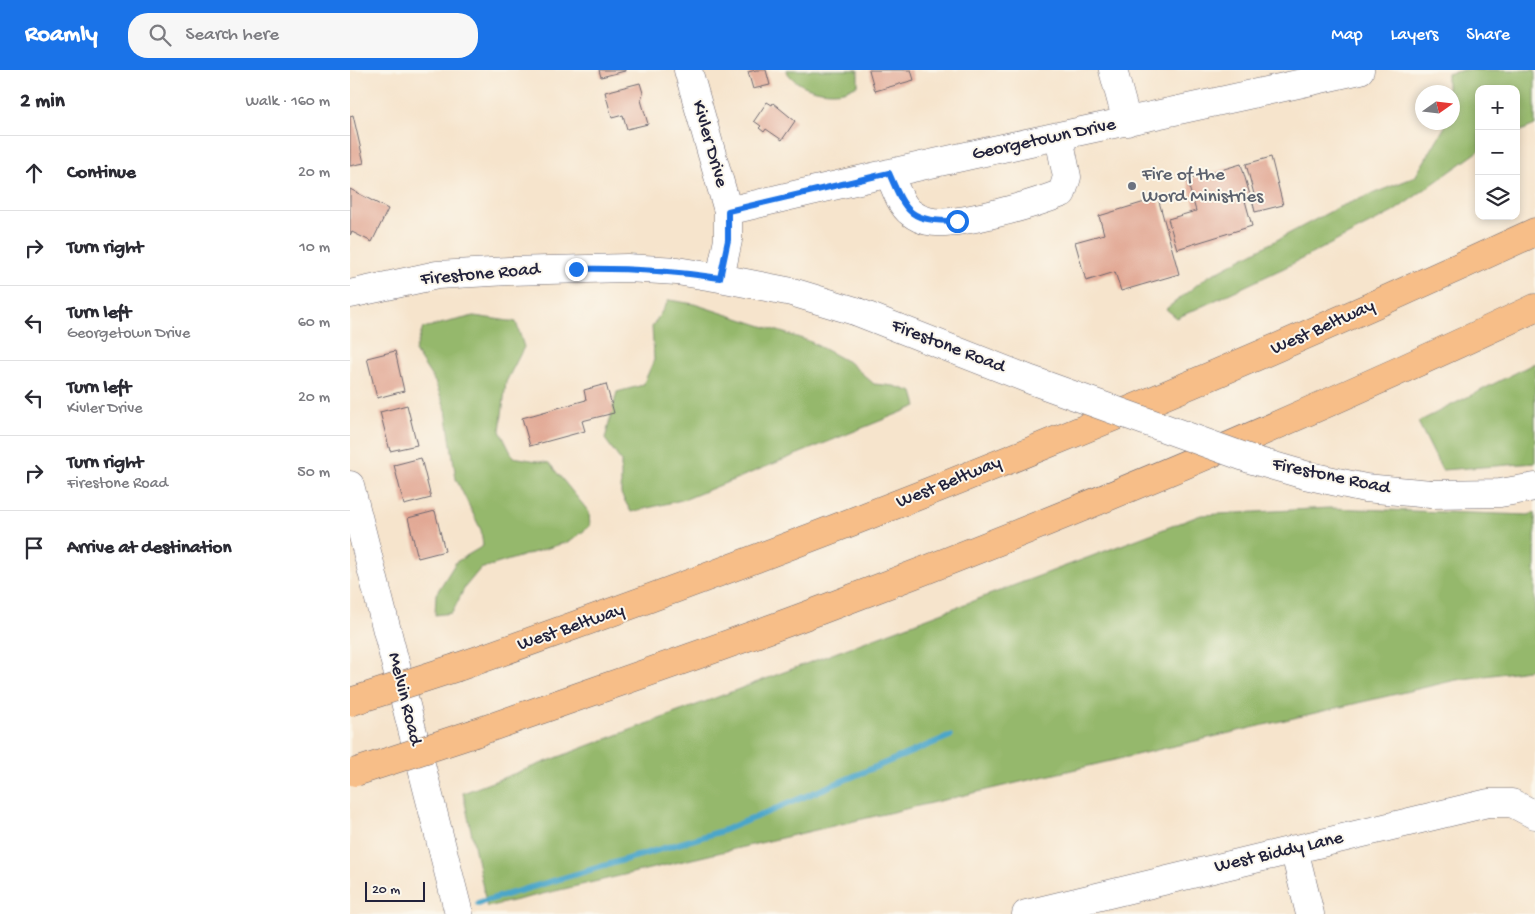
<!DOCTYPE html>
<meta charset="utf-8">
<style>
body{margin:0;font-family:"Gochi Hand",sans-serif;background:#f7f7f7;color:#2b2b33}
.controls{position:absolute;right:15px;top:15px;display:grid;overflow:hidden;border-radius:10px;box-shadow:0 2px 8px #0003}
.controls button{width:45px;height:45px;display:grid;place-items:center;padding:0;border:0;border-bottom:1px solid #e1e1e2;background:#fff;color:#2b2b33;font:25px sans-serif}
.compass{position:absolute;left:1065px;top:15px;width:45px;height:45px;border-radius:50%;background:#fff;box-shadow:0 2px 8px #0003;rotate:76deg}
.scale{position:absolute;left:15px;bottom:12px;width:60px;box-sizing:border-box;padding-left:5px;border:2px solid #22223b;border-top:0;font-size:14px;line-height:18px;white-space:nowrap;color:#22223b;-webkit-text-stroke:4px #fbf7ec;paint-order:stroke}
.stop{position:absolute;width:15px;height:15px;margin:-11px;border:4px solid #1a73e8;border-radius:50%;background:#fff}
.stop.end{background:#1a73e8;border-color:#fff;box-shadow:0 1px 5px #0008}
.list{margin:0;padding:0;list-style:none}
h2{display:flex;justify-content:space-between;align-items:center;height:65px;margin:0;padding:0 20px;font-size:21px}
h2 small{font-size:16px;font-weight:400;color:#7c7c81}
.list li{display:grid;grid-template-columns:32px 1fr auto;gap:15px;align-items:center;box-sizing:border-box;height:75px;padding:0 20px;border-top:1px solid #e1e1e2}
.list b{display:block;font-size:19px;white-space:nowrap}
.list p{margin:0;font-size:16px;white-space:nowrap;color:#7c7c81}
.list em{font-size:16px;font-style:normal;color:#7c7c81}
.icon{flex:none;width:28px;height:28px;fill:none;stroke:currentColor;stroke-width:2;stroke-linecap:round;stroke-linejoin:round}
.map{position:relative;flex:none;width:1185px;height:844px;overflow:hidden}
header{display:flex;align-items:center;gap:30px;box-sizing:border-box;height:70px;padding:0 25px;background:#1a73e8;color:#fff}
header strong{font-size:24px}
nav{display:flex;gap:28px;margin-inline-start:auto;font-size:18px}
.search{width:350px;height:45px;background:#f7f7f7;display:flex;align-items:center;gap:12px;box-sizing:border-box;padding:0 18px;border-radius:20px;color:#7c7c81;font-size:19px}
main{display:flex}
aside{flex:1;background:#fff}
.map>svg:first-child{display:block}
</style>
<header>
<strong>Roamly</strong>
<div class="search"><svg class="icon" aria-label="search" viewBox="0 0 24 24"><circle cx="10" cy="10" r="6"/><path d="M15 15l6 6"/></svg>Search here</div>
<nav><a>Map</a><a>Layers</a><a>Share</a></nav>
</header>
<main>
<aside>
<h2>2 min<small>Walk · 160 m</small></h2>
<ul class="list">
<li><svg class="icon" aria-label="ahead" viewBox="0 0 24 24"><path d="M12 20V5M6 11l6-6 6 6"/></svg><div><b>Continue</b></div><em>20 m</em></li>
<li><svg class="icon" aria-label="right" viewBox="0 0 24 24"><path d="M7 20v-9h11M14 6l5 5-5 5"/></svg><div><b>Turn right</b></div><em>10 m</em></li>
<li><svg class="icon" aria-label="left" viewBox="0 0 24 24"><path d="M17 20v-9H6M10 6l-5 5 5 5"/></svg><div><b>Turn left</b><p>Georgetown Drive</p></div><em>60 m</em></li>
<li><svg class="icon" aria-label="left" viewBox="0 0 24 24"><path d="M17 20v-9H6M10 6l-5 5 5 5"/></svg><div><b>Turn left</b><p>Kivler Drive</p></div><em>20 m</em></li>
<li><svg class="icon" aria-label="right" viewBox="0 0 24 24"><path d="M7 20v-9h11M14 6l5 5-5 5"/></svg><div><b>Turn right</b><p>Firestone Road</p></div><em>50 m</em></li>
<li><svg class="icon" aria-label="arrive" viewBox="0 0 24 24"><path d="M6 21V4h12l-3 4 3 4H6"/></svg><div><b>Arrive at destination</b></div></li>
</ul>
</aside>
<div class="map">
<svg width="1185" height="844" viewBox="0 0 1185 844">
<rect width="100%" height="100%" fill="#fbf7ec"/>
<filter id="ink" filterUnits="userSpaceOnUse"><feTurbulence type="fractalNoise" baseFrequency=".02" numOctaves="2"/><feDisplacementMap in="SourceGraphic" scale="10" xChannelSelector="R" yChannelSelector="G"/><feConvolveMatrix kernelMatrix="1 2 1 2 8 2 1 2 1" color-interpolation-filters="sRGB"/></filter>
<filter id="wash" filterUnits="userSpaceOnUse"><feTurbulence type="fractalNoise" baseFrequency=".0096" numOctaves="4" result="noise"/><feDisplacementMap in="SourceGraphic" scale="20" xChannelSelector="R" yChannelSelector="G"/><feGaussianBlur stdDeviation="1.12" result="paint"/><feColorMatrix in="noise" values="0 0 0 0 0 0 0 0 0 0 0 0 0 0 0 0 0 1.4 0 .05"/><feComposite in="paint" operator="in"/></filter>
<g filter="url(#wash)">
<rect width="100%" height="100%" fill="#f6e4cc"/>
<path fill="#95b86c" stroke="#5c6d54" d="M436,0H508V15C503,17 498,20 493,21C474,25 444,17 436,0Z
M1114,0H1185V55L1166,63V19H1129V81L1043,142L934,198L827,248L816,239L857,207L989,137L1065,107L1097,53L1102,52V22H1097V4Z
M319,230L344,234L459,271L500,293L524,314L544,316L563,322L567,336L336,429L281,442L271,424V391L255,369L267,322L293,315L304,290L302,257Z
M124,246L166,252L174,277L156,312L150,361L163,387L199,393L239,442L240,456L221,471L130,499L115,517L102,543L85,545L86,524L106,492L133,476L131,460L106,409L96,340L85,312L65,281L73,258Z
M1185,293V393L1092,400L1068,352Z
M979,438L1178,445L1185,443V599L1106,610L137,837L113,723L851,445Z"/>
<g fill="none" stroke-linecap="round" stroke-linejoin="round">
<path stroke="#4ba6c9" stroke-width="6" d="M128,833L372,761L600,666"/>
</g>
<g id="blocks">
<path fill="#e1a692" d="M249,0H275V1L251,7Z
M406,0H416L420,15L403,19L398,2Z
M519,0H561L564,10L525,21Z
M290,13L293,23L291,30L298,54L277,59L273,45L262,48L255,22Z
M417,32L422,35L423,33L445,51L432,70L416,59L414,62L409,58L411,56L404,51Z
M3,45L14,93L0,96V46Z
M921,87L933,135L905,142L902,129L905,128L896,94Z
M891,94L900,125L894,127L902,156L827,179L818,149L846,141L837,110Z
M0,119L38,139L22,172L2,162L0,165Z
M808,128L829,204L771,221L765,202L736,211L725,172L754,164L749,146Z
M45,281L54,321L27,328L17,288Z
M256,314L264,343L232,351L235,361L180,376L172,348L236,330L234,320Z
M57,335L67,375L40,381L30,342Z
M71,388L81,428L54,435L44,395Z
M85,441L95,481L68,488L58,448Z"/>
</g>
</g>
<g filter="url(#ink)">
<use href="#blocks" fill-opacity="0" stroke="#6c666e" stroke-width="1"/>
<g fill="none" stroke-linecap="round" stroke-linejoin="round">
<defs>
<path id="minor" d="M338,0L378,141V170L370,208
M763,0L777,52
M539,103C544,115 550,135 561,143C565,146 573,150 578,151C605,158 684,134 712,123L717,107L709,67
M378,141C588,89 800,48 1010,0
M0,224L87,205L159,201L277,198L327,201L370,208L442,222L505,241
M0,415L109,844
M1081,424L1150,423L1185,417
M944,779L960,844
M676,844L1138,733H1162L1185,745"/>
<path id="highway" d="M108,597C474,469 833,325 1185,162
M125,663C240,622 357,583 471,540C713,449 952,348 1185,238"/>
</defs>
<use href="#minor" stroke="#6c666e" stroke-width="29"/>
<use href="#highway" stroke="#6c666e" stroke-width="29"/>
<use href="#minor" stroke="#fff" stroke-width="28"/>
<use href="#highway" stroke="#f7be88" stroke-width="28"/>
<defs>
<path id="minor-bridge" d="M505,241L681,310L903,390L955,405L1015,418L1081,424"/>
<path id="highway-bridge" d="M0,632L108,597
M6,702L125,663"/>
</defs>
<use href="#minor-bridge" stroke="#6c666e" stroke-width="29" stroke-linecap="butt"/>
<use href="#highway-bridge" stroke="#6c666e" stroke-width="29" stroke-linecap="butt"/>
<use href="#minor-bridge" stroke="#fff" stroke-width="28"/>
<use href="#highway-bridge" stroke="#f7be88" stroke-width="28"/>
</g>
</g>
<g fill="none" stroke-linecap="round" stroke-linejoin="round" filter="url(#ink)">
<path stroke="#1a73e8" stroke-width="6" d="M226,199C275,198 322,201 370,208L378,170V141L539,103C557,145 560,151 607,151"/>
</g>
<circle fill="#6b7280" stroke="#fbf7ec" stroke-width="2" cx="782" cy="116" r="5"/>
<g text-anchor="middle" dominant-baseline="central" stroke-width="4" stroke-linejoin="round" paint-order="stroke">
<g font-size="19" fill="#22223b" stroke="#fbf7ec">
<text transform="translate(694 70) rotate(-12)">Georgetown Drive</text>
<text transform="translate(359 74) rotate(74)">Kivler Drive</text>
<text transform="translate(130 205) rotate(-5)">Firestone Road</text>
<text transform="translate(973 258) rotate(-24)">West Beltway</text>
<text transform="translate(598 277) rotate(21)">Firestone Road</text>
<text transform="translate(981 407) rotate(12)">Firestone Road</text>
<text transform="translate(599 413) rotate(-22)">West Beltway</text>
<text transform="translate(221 558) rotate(-19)">West Beltway</text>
<text transform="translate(54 629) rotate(76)">Melvin Road</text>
<text transform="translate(929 783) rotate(-13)">West Biddy Lane</text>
</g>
<g font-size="19" fill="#5b616d" stroke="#fbf7ec" text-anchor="start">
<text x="792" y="105">Fire of the<tspan x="792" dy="22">Word Ministries</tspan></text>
</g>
</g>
</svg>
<div class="controls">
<button>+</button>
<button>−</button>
<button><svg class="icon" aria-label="layers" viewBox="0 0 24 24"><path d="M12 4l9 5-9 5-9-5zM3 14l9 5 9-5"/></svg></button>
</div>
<svg class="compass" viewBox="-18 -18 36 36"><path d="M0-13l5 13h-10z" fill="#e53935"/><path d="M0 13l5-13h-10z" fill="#7c7c81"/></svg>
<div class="scale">20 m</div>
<div class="stop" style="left:607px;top:151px"></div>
<div class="stop end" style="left:226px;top:199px"></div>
</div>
</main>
